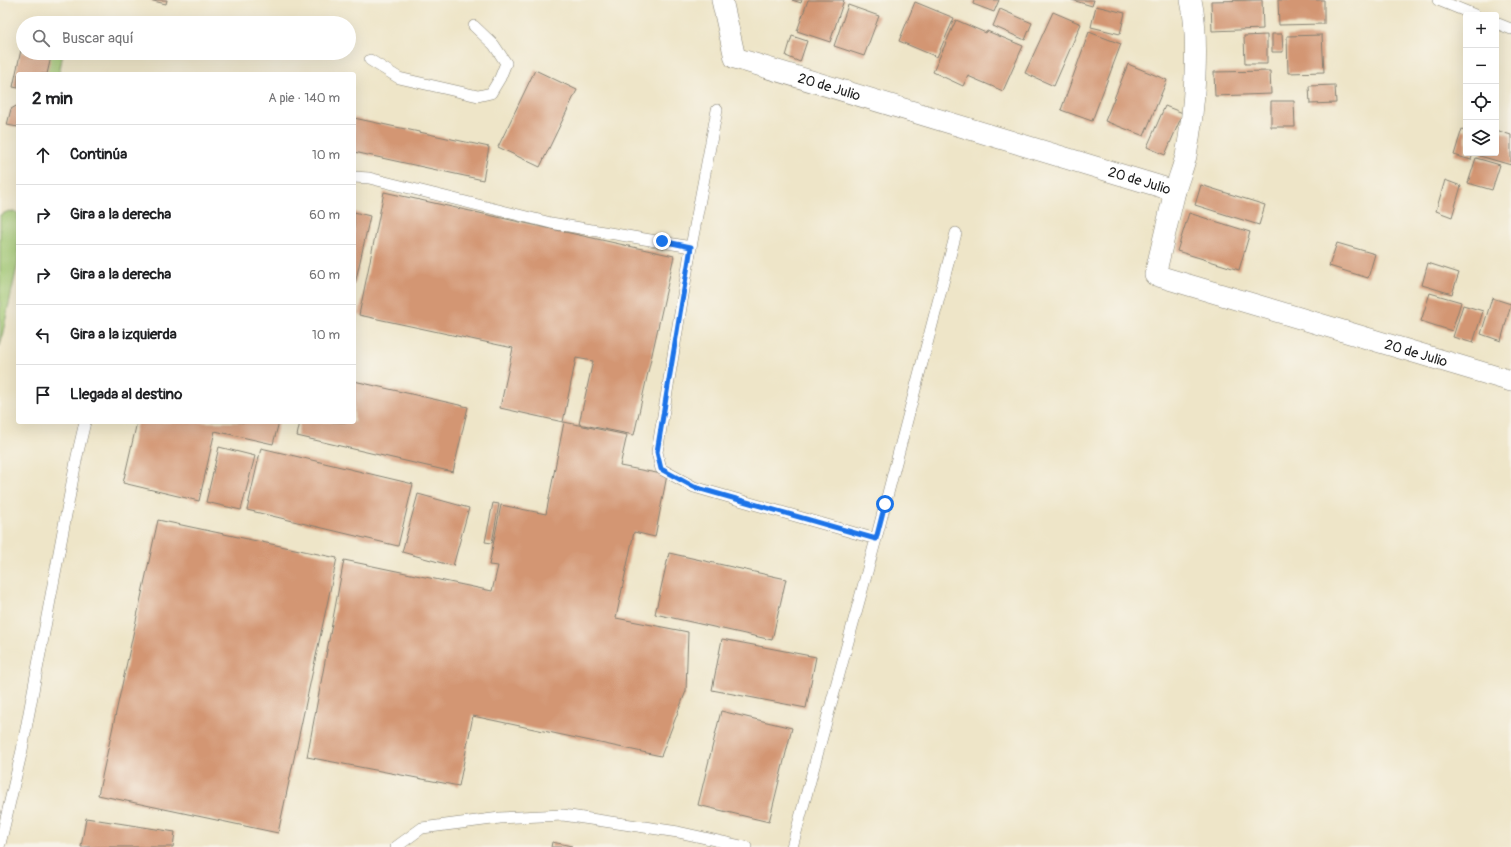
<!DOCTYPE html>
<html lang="es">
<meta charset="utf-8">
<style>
body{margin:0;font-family:Pangolin,sans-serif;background:#f6f6f6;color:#202124}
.controls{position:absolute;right:12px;top:12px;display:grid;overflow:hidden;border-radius:4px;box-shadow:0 4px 16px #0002}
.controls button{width:36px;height:36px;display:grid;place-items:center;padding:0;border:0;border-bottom:1px solid #e0e0e0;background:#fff;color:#202124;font:20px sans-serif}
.stop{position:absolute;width:12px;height:12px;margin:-9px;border:3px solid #1a73e8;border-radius:50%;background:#fff}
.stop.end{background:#1a73e8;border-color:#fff;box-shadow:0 1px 4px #0008}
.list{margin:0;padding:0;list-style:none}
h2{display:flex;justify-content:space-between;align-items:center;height:52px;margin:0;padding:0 16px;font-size:17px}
h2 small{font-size:13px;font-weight:400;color:#757577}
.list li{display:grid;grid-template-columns:26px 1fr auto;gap:12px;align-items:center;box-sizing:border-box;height:60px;padding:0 16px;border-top:1px solid #e0e0e0}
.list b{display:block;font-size:15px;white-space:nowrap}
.list em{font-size:13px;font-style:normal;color:#757577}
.icon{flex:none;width:22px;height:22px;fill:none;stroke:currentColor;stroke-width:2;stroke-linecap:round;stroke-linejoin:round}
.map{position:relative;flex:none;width:1511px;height:847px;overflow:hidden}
.search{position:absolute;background:#fff;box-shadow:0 4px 16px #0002;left:16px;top:16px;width:340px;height:44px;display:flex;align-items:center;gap:10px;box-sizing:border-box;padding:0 14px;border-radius:22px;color:#757577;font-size:15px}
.panel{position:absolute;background:#fff;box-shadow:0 4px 16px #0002;left:16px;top:72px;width:340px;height:352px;border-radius:4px}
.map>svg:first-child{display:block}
</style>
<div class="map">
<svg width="1511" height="847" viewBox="0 0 1511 847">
<rect width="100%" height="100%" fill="#f7f3e8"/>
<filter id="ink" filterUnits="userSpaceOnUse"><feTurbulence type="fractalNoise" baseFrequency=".025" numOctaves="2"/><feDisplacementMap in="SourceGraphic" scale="8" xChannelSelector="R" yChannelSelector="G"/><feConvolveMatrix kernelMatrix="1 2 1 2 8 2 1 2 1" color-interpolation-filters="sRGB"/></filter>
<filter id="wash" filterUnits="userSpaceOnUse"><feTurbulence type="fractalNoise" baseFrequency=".012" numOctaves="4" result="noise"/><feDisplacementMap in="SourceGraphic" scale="16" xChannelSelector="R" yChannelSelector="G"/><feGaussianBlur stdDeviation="0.9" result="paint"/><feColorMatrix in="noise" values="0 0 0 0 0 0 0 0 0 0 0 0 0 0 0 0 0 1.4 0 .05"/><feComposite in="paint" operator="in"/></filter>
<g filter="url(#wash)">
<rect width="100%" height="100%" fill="#eee5c8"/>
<path fill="#a1c873" stroke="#5e7248" d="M29,53H63L59,74H25Z
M9,211L18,213V262L0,346V215Z"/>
<g id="blocks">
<path fill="#d39673" d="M149,0H167L166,4Z
M792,0H802L801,3Z
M808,0H844L830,42L797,31Z
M974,0H999L994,12L973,4Z
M1072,0H1094L1092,6Z
M1262,0L1263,29L1212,31L1211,1Z
M1278,0H1324V24L1279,25Z
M915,2L954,18L937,57L899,41Z
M848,5L879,16L864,56L834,46Z
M1096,6L1125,13L1120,34L1091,27Z
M1000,9L1032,23L1025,40L993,26Z
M1053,12L1081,24L1054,86L1025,73Z
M956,20L986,33L987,31L1023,46L1003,91L968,76L963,86L933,72Z
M1089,32L1121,44L1092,121L1061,110Z
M1272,34H1282L1283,52H1272Z
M1267,35V64H1245L1244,36Z
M1322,35L1324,72L1288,73L1287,36Z
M792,36L807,41L800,62L786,56Z
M21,50L23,53H33L51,57L47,74H18V88L13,87Z
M1128,64L1167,80L1144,136L1105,121Z
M535,70L577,90L540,167L498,147Z
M1270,71L1271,94L1215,96L1214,72Z
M1335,85L1336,103L1310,104L1309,86Z
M1271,101H1294L1295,127H1271Z
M18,105V127L7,125L11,109Z
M1165,106L1183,113L1165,155L1147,147Z
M354,118L489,147L483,180L354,152Z
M1462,129L1466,131V153H1473L1471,160L1454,155Z
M1496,130L1511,135V165L1480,156L1481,153H1496Z
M1476,158L1500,165L1492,190L1468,183Z
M1445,180L1461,186L1452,217L1436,211Z
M1201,185L1265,205L1259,225L1195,205Z
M384,192L674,256L634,435L579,424L593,361L576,358L563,422L500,408L513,348L359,315Z
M354,212L370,216L355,284H354Z
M1189,213L1250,232L1239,270L1177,251Z
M1337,243L1375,254L1368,278L1329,266Z
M1428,263L1459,273L1452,294L1422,285Z
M1430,293L1461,302L1452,331L1421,321Z
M1492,298L1511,304L1501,341L1481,334Z
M1463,305L1483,311L1473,343L1453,337Z
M354,381L468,407L453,472L297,436L300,422H354Z
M137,422H279L273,444L215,431L199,501L123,483Z
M564,422L627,435L620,466L667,475L655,537L634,532L616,618L688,632L686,691L661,756L473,716L459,786L307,757L344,560L492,591L498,566L489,565L501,505L546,514Z
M219,447L255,456L241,510L206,502Z
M261,448L413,484L398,546L247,510Z
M418,494L469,508L453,566L402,552Z
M493,503L499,504L492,543L485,542Z
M158,520L337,558L278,833L98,795Z
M669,553L786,579L772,640L655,614Z
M722,639L816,657L806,708L712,690Z
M721,711L792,728L769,822L698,805Z
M86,818L175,832L173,847H81Z
M552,842L572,846V847H551Z"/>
</g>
</g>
<g filter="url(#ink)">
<use href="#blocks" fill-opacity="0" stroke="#858072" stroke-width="1"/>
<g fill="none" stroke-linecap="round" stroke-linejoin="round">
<defs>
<path id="service" d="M1438,0L1475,15
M1496,23L1511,29
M370,60L399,78L478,96L491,93L500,78L506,63L494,45L474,26
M354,177L369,178L551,223L691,247L717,110
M691,247L657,452L661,469L694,487L876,539
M0,844L22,750L77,456L85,422
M396,847L422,828L500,818L563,815L678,832L746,847
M792,847L876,539L956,233"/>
<g id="minor">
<path id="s1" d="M722,0L735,58L1175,191L1155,275L1511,381"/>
<path d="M1175,191C1178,180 1183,168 1186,156C1194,114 1200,41 1191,0"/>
</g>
</defs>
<use href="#service" stroke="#858072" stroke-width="12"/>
<use href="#minor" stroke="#858072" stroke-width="22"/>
<use href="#service" stroke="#fff" stroke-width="11"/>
<use href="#minor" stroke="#fff" stroke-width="21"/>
</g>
</g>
<g fill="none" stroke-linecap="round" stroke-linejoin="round" filter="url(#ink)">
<path stroke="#1a73e8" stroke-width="5" d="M662,241L691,247L657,452L661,469L694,487L876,539L885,504"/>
</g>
<g text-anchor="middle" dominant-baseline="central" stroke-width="3.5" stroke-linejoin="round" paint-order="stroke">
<g font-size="14" fill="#1c1c1c" stroke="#f7f3e8">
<text stroke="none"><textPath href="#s1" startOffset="158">20 de Julio</textPath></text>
<text stroke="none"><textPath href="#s1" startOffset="482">20 de Julio</textPath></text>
<text stroke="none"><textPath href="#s1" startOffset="878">20 de Julio</textPath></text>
</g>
</g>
</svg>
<div class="controls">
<button>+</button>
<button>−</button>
<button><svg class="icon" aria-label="locate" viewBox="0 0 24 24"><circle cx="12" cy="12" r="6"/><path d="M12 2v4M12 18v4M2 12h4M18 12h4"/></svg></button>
<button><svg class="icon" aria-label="layers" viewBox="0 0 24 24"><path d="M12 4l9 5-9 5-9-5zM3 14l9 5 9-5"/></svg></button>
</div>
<div class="stop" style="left:885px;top:504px"></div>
<div class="stop end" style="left:662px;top:241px"></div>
<div class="search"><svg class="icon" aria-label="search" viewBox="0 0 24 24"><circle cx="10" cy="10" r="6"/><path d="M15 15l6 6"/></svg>Buscar aquí</div>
<section class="panel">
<h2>2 min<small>A pie · 140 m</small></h2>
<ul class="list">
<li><svg class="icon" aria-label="ahead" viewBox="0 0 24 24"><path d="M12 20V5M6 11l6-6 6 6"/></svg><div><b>Continúa</b></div><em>10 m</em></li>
<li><svg class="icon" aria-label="right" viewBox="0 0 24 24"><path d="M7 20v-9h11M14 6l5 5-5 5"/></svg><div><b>Gira a la derecha</b></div><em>60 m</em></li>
<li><svg class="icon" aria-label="right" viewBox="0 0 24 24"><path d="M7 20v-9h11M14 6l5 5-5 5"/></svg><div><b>Gira a la derecha</b></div><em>60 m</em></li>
<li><svg class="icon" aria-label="left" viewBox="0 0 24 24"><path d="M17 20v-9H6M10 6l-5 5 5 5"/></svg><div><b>Gira a la izquierda</b></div><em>10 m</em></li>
<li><svg class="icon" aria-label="arrive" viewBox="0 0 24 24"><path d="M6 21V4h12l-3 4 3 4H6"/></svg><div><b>Llegada al destino</b></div></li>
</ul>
</section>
</div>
